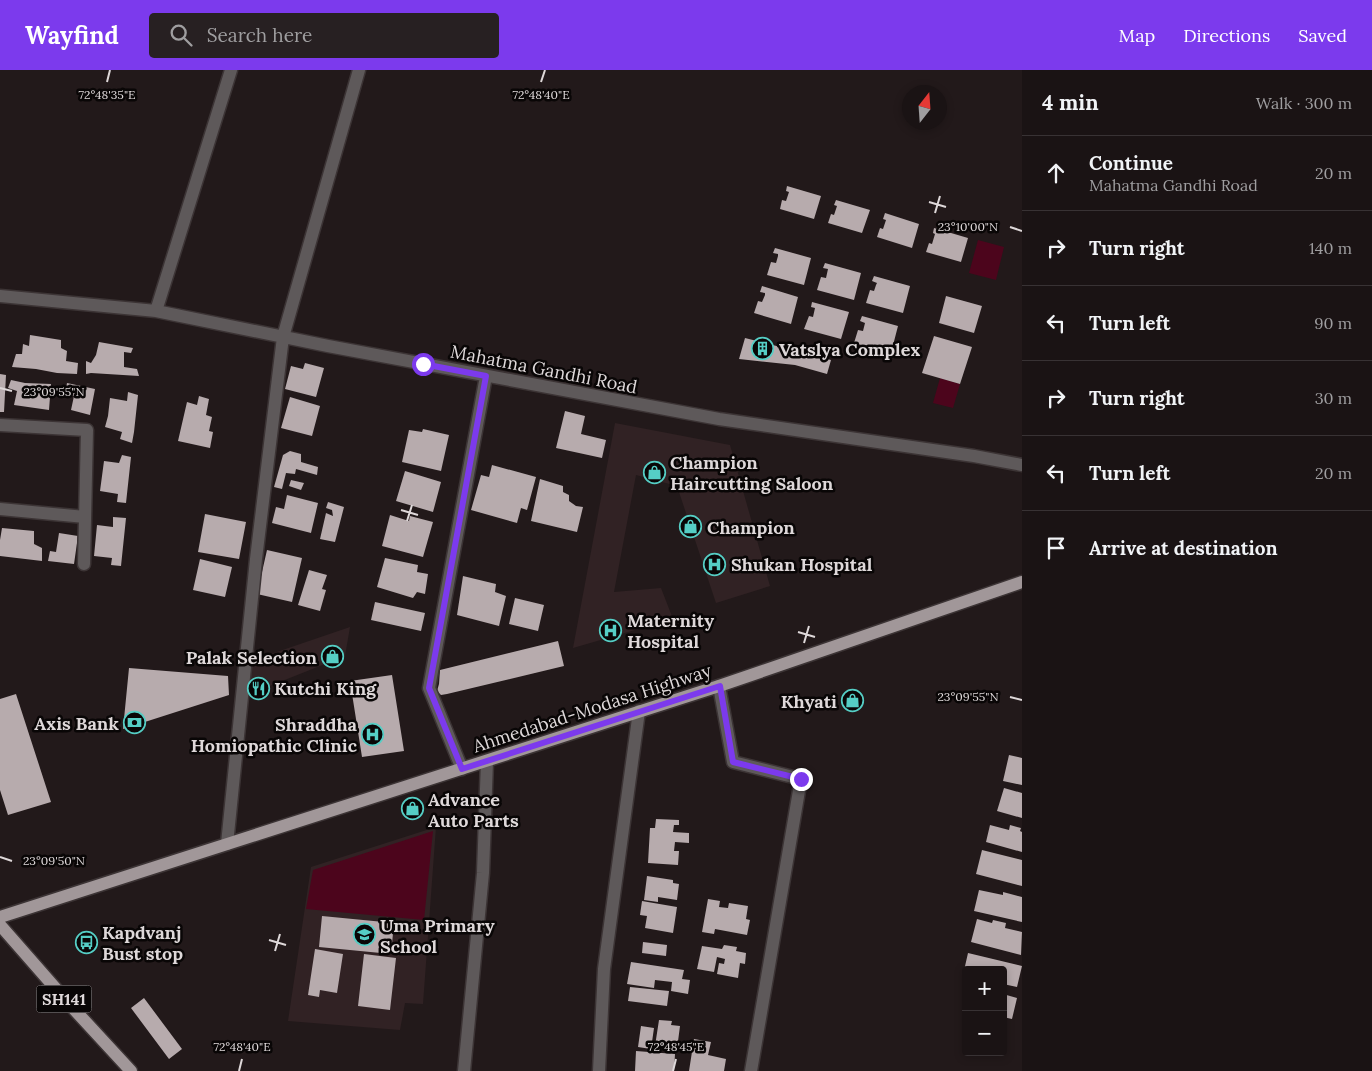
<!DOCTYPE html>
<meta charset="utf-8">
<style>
body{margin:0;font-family:Lora,serif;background:#272022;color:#f1f3f6}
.controls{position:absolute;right:15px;bottom:15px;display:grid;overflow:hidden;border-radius:5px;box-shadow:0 2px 8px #0003}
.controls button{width:45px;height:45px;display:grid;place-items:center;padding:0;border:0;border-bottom:1px solid #383234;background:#1a1314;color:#f1f3f6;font:25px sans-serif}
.compass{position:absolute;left:902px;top:15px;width:45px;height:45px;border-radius:50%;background:#1a1314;box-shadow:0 2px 8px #0003;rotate:17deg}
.stop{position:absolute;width:15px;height:15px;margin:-11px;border:4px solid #7c3aed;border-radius:50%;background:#fff}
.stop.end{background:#7c3aed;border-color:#fff;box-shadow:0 1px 5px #0008}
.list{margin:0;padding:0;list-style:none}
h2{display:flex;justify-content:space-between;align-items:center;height:65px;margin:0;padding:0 20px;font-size:21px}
h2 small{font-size:16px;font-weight:400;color:#9f9ea0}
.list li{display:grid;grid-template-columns:32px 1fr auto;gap:15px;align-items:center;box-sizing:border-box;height:75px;padding:0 20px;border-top:1px solid #383234}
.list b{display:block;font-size:19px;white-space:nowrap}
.list p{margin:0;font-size:16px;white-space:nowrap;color:#9f9ea0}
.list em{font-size:16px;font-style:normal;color:#9f9ea0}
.icon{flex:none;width:28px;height:28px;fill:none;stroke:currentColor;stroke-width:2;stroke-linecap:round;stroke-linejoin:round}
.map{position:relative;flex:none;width:1022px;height:1001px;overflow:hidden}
header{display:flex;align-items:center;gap:30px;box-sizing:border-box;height:70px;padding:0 25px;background:#7c3aed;color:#fff}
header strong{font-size:24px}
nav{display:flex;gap:28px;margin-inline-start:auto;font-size:18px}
.search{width:350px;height:45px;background:#272022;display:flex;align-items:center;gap:12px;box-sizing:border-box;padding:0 18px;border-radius:5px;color:#9f9ea0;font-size:19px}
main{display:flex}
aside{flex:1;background:#1a1314}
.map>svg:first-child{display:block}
</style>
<header>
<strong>Wayfind</strong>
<div class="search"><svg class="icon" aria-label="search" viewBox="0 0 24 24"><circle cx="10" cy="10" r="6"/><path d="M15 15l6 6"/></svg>Search here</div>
<nav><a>Map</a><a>Directions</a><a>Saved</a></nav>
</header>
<main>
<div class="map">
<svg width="1022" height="1001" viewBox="0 0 1022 1001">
<rect width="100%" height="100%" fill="#22191a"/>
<path fill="#312224" d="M615,353L730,375L770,516L716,533L677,416L636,405L614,522L661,518L673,549L573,578Z
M350,557L345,586L242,627L253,590Z
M436,757L423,934L405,933L400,960L288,951L311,797Z"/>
<path fill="#4c051c" d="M978,170L1004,177L996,210L969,203Z
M940,308L960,314L953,338L933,333Z
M433,761L424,850L306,839L313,800Z"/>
<path fill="#b7abad" d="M787,116L821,126L814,149L780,139L782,130L786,131L789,122L786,121Z
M836,130L870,140L862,163L828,153L831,144L834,145L837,136L834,135Z
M885,143L919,154L912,178L877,167L880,158L883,159L886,150L883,149Z
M934,158L968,168L961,192L926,182L929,173L932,174L935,164L933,163Z
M775,178L811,188L804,215L767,205L771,192L776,193L778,186V184L773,183Z
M825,193L861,203L854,230L817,220L821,207L826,208L828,199L823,198Z
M874,206L910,216L903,243L866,233L870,220L874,221L876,215L877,213L872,211Z
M762,216L798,227L791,254L754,243L758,231L762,232L765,225V223L760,222Z
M946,226L982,236L974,263L939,253Z
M812,232L849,242L841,269L804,259L809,246L813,247L815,238L811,237Z
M862,246L898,256L891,283L854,273L858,260L863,261L865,253L860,251Z
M30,265L61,270V278L67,281L66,291L78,293L77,304L57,303L36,299L12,297L16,284H22L23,274L29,276Z
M934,266L972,277L960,314L922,303Z
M745,268L831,290L827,304L795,295L739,289Z
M99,272L133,278L131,283L124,282V297L137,299L139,306L91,303L86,304V291L91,293L96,285Z
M305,293L324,298L316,327L285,319L291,296L303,299Z
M0,304L6,305L4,342H0Z
M11,310L25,313L51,314L49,340L14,335L17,321L8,318Z
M67,313L95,319L90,345L71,340L74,326L65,324Z
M128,322L138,325L134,362L132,373L120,369L122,362L105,357L108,346L110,328L127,331Z
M199,326L209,329L206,345L212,347L209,361L213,362L210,378L178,371L187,332L197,335Z
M290,327L320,336L312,366L281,358Z
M565,341L585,346L581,364L606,370L602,388L556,378Z
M423,359L449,365L441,401L402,392L409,360L422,362Z
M290,381L301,384V392L318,397L317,405L296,399L295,404L286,403L282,419L274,417L283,385Z
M122,385L131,387L126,433L117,432L118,424L100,421L104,391L119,393Z
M492,395L536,407L527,440L521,438L517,453L471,440L481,405L489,407Z
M405,401L441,412L433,442L396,431Z
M540,409L563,416V422L569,425V431L576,436L583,437L577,462L531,451Z
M291,410L304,413L301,420L289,416Z
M287,425L318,433L311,463L272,453L276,437L284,439Z
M328,432L344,437L335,472L320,469L326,443L333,446L332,440L326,438Z
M205,444L246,452L239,489L198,482Z
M390,445L409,451L410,446L433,452L423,487L382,476Z
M113,447L126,448L121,496L111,495L112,488L94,486L97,455L113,457Z
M2,458L34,461V474L42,478V491L0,486V470Z
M59,463L78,466L74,494L48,491L50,481L56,482Z
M267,480L302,488L292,532L257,524Z
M385,488L418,495L417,502L428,504L425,524L417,522L413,528L377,517Z
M200,489L232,497L225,527L193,520Z
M309,500L327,505L322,519L326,520L320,541L298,535Z
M463,506L496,514L495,522L506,526L499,556L457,545Z
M515,528L544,535L538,561L509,554Z
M375,532L425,543L421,561L371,550Z
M558,571L564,596L447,624L441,625L437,621L439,614L440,600Z
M129,598L228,606L229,625L123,659Z
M392,605L404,681L362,687L350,611Z
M16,624L51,732L8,745L0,720V629Z
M1009,685L1022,688V715L1003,711Z
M1004,718L1022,723V748L997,741Z
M656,749L679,750V755H674L673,762L689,763V773L675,772L674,781H679L678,795L648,793L650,758H655Z
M990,755L1009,760L1010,755L1021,758L1020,761L1022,762V782L986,772Z
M982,780L1022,790V816L976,804Z
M647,806L673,810V813L679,814L677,830L658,827V832L644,830Z
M979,820L1003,825V822L1022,827V852L974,841Z
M708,829L720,831L719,837L728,838L729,833L748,836L746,849L750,850L747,865L715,859L714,864L702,862Z
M642,831L677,837L673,863L645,858L647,846L640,845Z
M322,846L394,853L391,884L319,877Z
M977,849L992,853L993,850L1006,853L1005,858L1022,862L1021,885L971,872Z
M643,872L667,875L666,886L642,883Z
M724,875L737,877L736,881L746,883L745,894L740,893L738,908L717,904L719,893L724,894L725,889L717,887L714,902L697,899L702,876L722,879Z
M315,879L343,884L337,923L320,920L319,927L308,925Z
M968,883L1022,896L1017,917L1003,914V900H966V905H963Z
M364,884L396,888L390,940L358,936Z
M631,892L684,900L682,909L690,910L688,924L671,921L672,912L655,910L654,918L627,914Z
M630,917L669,921L667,936L628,931Z
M1003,924L1017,928L1012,949L1003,947Z
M144,928L182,979L169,989L131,938Z
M659,950L672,951L671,955L680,956L677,979L655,976Z
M641,956L654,958L651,979L638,977Z
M694,969L711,972L708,985L726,989L724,1001H689Z
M636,981L675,984L674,1001H635Z"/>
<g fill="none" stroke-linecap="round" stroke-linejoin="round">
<defs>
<path id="minor" d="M0,226L156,241L328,276L719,349L974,386L1022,395
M156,241L231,0
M0,355L87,360L84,494
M0,439L85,447
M719,616L733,692L801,709L751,1001
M462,699L429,618L486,306
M227,774L256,489L283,267L359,0
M464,1001L483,803L487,691
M599,1001L604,899L639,641"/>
<path id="major" d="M0,847L719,616L1022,512
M0,855L71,936L131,1001"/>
</defs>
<use href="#minor" stroke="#3c3435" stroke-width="15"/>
<use href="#major" stroke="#3c3435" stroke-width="15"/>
<use href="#minor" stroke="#5e595a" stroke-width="12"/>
<use href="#major" stroke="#a19799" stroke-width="12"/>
</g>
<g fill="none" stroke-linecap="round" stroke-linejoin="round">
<path stroke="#7c3aed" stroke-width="6" d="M423,294L486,306L429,618L462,699L720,616L733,692L801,709"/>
</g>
<path fill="none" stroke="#ded8d9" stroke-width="2" d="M107,12L110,0M541,12L545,0M929,132L946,137M935,143L940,126M1010,157L1022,161M0,318L12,321M401,440L418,445M407,451L412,435M798,562L815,567M804,573L809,556M1010,627L1022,630M0,787L12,791M269,870L286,875M275,881L280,864M239,1001L242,989M673,1001L676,989"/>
<defs>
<symbol id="building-ring" viewBox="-11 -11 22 22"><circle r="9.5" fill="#090606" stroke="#55cec5" stroke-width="1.5"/><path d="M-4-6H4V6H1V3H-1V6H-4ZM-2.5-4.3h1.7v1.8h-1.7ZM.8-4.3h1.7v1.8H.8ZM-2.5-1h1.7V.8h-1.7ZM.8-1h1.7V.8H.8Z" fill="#55cec5"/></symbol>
<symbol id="shop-ring" viewBox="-11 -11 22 22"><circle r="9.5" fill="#090606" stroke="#55cec5" stroke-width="1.5"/><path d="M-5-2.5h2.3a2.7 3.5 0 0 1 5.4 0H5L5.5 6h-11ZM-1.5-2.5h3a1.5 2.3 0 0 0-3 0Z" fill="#55cec5"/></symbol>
<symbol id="hospital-ring" viewBox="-11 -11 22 22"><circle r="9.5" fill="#090606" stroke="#55cec5" stroke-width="1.5"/><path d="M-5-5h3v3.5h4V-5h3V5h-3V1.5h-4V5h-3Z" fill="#55cec5"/></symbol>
<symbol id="restaurant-ring" viewBox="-11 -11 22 22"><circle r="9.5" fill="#090606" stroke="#55cec5" stroke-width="1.5"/><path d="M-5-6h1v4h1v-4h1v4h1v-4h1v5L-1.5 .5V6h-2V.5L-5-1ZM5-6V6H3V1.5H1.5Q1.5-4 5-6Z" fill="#55cec5"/></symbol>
<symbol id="bank-ring" viewBox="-11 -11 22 22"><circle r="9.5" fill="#090606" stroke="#55cec5" stroke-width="1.5"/><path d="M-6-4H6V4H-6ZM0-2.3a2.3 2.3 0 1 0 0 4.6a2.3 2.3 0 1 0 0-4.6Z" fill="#55cec5"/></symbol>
<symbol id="school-ring" viewBox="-11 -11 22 22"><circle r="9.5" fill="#090606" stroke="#55cec5" stroke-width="1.5"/><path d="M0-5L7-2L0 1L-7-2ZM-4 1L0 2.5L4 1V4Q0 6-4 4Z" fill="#55cec5"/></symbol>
<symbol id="bus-ring" viewBox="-11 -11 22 22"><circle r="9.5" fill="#090606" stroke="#55cec5" stroke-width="1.5"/><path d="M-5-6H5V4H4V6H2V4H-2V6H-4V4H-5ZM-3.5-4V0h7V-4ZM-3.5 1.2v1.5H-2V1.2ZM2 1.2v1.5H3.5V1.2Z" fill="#55cec5"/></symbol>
</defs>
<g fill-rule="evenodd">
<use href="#building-ring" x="750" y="266" width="25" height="25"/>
<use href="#shop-ring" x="642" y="390" width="25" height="25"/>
<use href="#shop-ring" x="678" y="444" width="25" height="25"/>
<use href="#hospital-ring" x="702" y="482" width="25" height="25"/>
<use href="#hospital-ring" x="598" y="548" width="25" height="25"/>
<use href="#shop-ring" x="320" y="574" width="25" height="25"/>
<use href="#restaurant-ring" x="246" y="606" width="25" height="25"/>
<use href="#shop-ring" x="840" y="618" width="25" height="25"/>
<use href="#bank-ring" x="122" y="640" width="25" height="25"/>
<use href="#hospital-ring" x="360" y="652" width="25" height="25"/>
<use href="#shop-ring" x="400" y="726" width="25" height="25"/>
<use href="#school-ring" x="352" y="852" width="25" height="25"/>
<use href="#bus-ring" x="74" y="860" width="25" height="25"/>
</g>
<g text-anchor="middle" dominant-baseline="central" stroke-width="5" stroke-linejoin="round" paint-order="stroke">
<rect fill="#090606" stroke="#9e999a" stroke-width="1" x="36.5" y="915.5" width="55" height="27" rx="4"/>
<g font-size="16" font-weight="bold" fill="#ded8d9">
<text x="64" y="929">SH141</text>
</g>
<g font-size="18" font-weight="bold" fill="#ded8d9" stroke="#090606" text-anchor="start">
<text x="779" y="279">Vatslya Complex</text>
<text x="670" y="392">Champion<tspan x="670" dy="21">Haircutting Saloon</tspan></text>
<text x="707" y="457">Champion</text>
<text x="731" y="494">Shukan Hospital</text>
<text x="627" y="550">Maternity<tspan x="627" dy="21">Hospital</tspan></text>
<text x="317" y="587" text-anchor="end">Palak Selection</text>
<text x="274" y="618">Kutchi King</text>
<text x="837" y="631" text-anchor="end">Khyati</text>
<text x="119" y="653" text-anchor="end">Axis Bank</text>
<text x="357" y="654" text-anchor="end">Shraddha<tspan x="357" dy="21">Homiopathic Clinic</tspan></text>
<text x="428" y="729">Advance<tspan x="428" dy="21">Auto Parts</tspan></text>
<text x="380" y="855">Uma Primary<tspan x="380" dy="21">School</tspan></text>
<text x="102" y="862">Kapdvanj<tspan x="102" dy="21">Bust stop</tspan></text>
</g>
<g font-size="18" fill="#ded8d9" stroke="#090606">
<text transform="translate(544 299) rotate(11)">Mahatma Gandhi Road</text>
<text transform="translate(592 638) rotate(-18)">Ahmedabad-Modasa Highway</text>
</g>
</g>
<g font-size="12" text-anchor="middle" fill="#ded8d9" stroke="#090606" stroke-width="5" stroke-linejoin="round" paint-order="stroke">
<text x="107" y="29">72°48'35"E</text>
<text x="541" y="29">72°48'40"E</text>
<text x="968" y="161">23°10'00"N</text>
<text x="54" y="326">23°09'55"N</text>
<text x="968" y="631">23°09'55"N</text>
<text x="54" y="795">23°09'50"N</text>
<text x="242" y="981">72°48'40"E</text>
<text x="676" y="981">72°48'45"E</text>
</g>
</svg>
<div class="controls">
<button>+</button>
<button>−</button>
</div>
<svg class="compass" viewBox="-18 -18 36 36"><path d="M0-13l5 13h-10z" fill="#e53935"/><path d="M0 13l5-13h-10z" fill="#9f9ea0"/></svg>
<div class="stop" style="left:423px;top:294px"></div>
<div class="stop end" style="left:801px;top:709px"></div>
</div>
<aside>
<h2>4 min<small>Walk · 300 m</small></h2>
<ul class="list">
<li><svg class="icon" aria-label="ahead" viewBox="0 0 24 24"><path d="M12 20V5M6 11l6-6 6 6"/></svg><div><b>Continue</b><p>Mahatma Gandhi Road</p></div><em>20 m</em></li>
<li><svg class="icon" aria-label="right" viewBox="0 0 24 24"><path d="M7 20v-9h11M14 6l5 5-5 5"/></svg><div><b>Turn right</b></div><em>140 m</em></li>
<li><svg class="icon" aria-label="left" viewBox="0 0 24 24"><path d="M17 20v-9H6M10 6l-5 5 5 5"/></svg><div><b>Turn left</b></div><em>90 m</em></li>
<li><svg class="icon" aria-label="right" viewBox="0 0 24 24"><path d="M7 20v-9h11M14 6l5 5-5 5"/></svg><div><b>Turn right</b></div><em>30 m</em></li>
<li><svg class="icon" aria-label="left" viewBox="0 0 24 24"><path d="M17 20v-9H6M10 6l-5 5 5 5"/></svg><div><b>Turn left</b></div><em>20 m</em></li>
<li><svg class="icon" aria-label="arrive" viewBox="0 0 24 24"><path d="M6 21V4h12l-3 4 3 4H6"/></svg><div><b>Arrive at destination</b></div></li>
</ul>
</aside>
</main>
